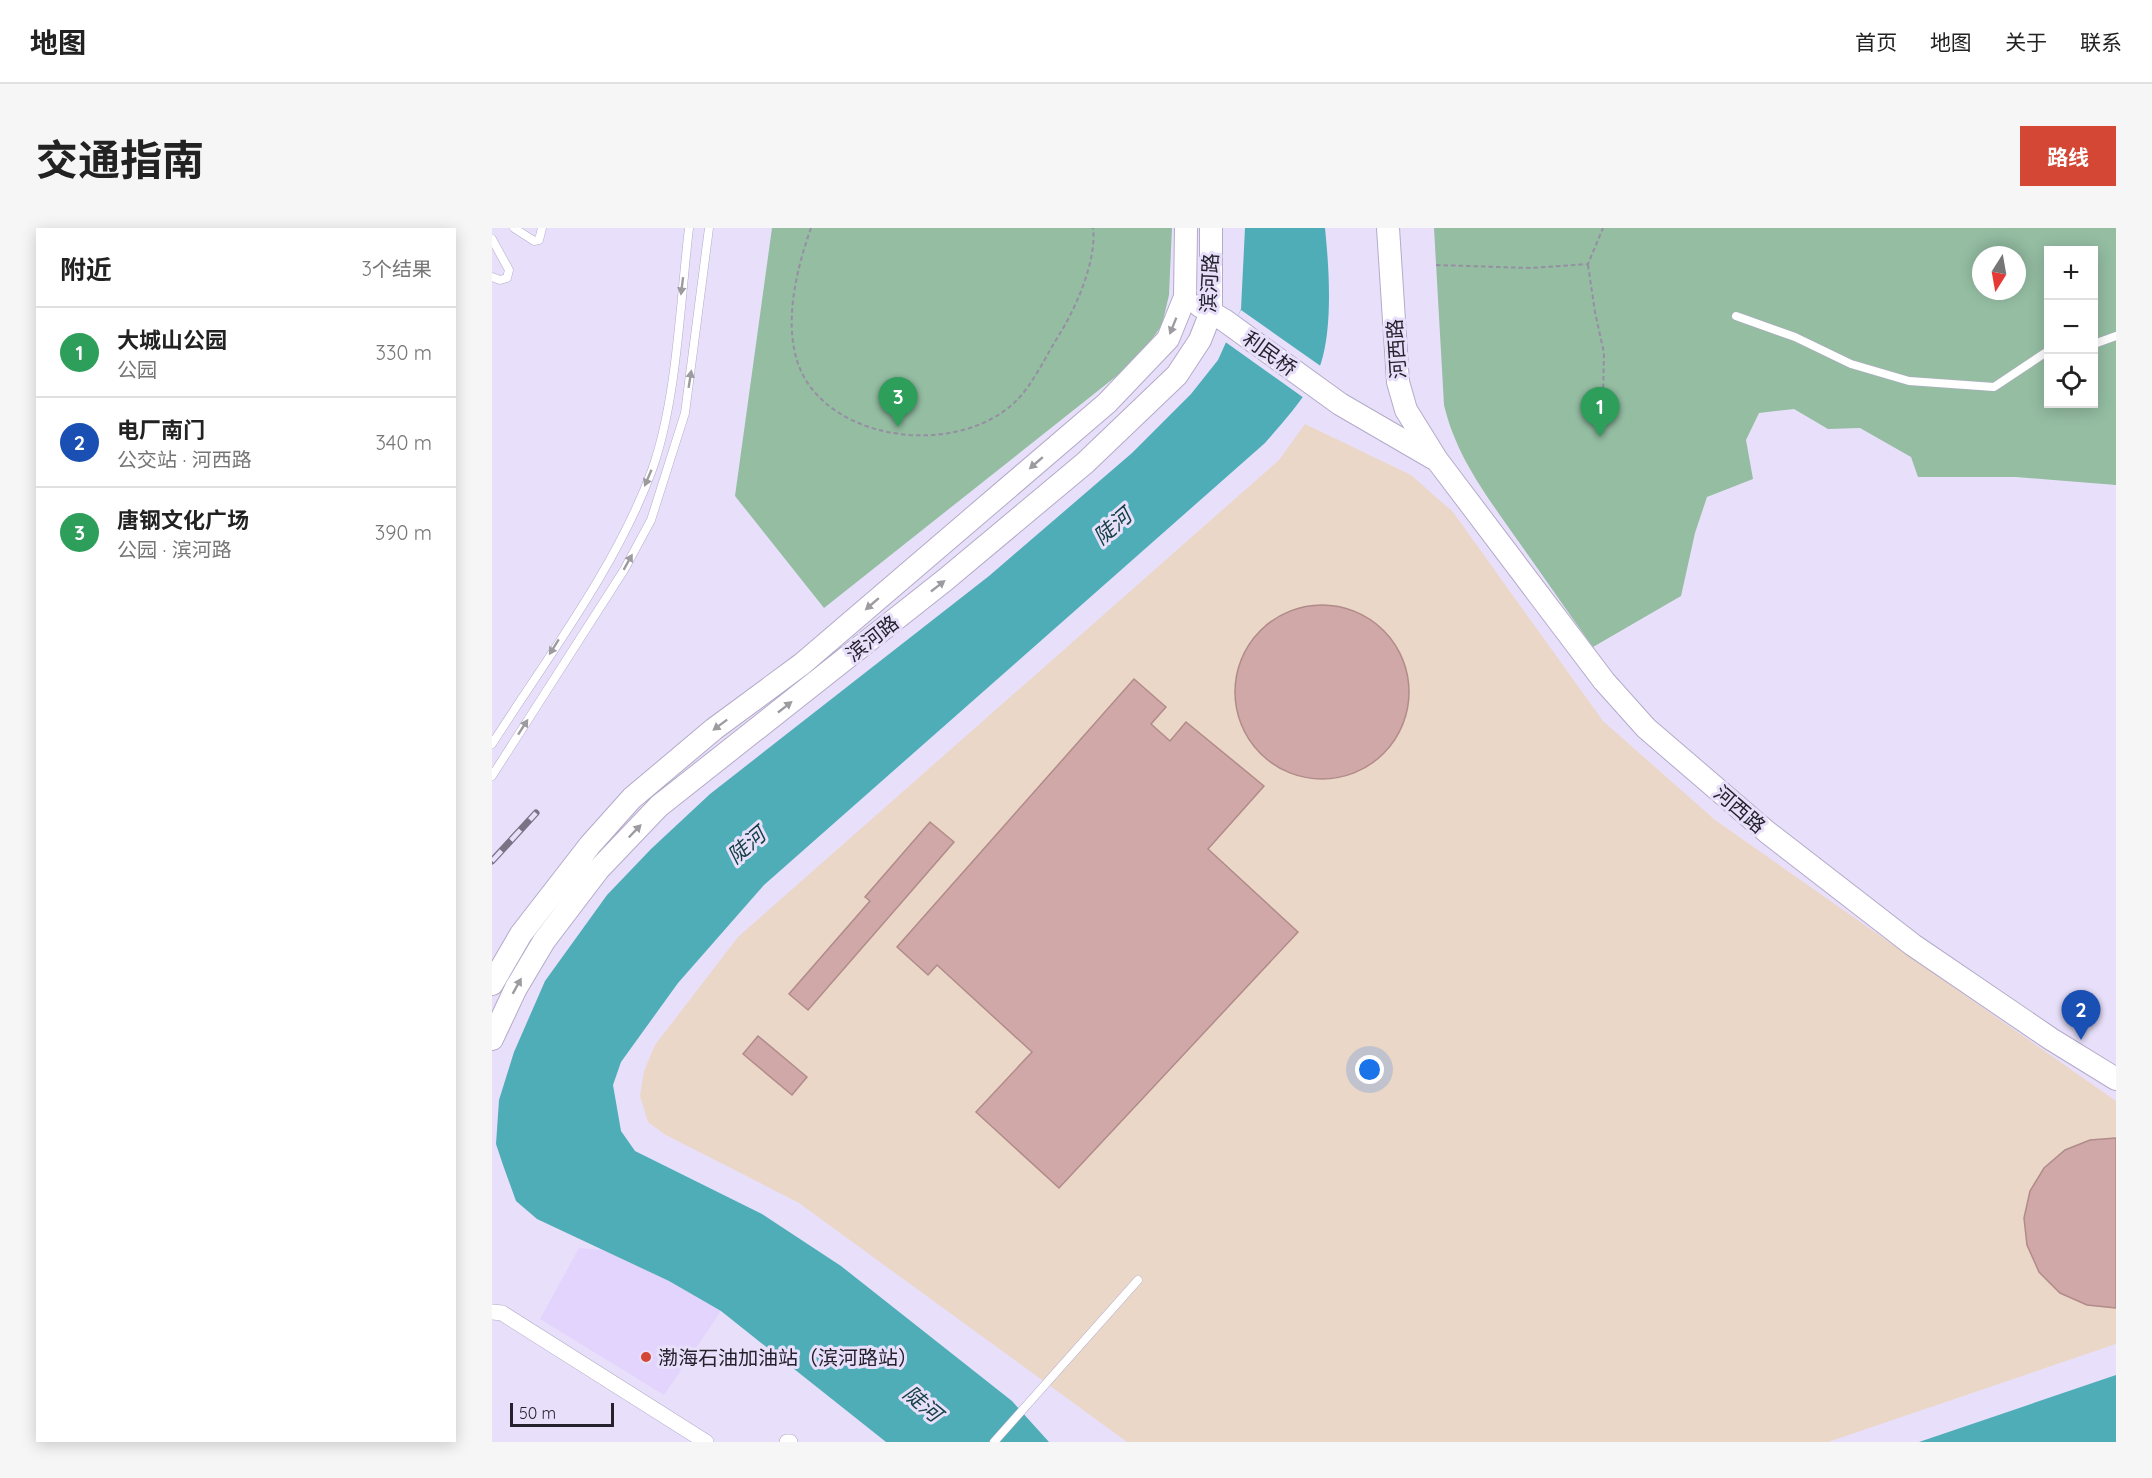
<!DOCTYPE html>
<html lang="zh">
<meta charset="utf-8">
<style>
body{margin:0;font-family:Quicksand,"Noto Sans SC",sans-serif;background:#f6f6f6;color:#222}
.controls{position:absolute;right:18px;top:18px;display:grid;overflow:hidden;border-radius:0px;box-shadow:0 3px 15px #0003}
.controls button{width:54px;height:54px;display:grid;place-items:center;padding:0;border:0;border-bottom:2px solid #e0e0e0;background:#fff;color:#222;font:30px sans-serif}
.compass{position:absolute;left:1480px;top:18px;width:54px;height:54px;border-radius:50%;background:#fff;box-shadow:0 3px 15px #0003;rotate:191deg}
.scale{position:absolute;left:18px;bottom:15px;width:104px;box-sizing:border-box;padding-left:6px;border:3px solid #25212d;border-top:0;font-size:16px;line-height:21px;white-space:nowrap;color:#25212d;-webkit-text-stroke:4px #e8e0fa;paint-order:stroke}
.you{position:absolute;left:878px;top:842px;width:21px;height:21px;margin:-15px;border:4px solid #fff;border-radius:50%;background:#1a73e8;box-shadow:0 0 0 9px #1a73e833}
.badge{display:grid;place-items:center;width:39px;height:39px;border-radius:50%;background:#d34734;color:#fff;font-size:20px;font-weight:700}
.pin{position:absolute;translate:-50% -50px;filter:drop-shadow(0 2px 3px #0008)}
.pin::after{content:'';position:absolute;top:32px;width:21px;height:18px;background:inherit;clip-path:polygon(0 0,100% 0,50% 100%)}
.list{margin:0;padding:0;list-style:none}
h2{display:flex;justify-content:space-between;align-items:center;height:78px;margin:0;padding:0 24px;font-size:26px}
h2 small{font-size:20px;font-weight:400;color:#767676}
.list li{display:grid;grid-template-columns:39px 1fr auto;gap:18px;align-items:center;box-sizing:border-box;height:90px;padding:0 24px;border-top:2px solid #e0e0e0}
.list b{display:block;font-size:22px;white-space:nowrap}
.list p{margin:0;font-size:20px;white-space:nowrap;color:#767676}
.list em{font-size:20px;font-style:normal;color:#767676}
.icon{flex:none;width:33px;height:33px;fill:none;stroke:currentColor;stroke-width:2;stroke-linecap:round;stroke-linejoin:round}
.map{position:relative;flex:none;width:1624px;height:1214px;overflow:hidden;border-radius:0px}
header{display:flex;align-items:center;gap:36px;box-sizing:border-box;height:84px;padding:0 30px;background:#fff;border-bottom:2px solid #e0e0e0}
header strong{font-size:28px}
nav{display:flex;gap:33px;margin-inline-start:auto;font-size:21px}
.intro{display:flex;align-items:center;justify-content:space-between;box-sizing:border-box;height:144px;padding:0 36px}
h1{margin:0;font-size:42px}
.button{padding:15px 27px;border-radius:0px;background:#d34734;color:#fff;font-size:21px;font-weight:700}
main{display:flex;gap:36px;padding:0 36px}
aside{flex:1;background:#fff;border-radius:0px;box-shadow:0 3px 15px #0003}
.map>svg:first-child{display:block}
</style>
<header>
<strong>地图</strong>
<nav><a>首页</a><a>地图</a><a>关于</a><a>联系</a></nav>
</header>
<div class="intro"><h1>交通指南</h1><a class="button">路线</a></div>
<main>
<aside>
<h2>附近<small>3个结果</small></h2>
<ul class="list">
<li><span class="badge" style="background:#2e9e5b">1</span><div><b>大城山公园</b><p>公园</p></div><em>330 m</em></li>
<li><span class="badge" style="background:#1a4fb4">2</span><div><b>电厂南门</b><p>公交站 · 河西路</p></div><em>340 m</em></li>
<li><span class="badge" style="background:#2e9e5b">3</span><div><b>唐钢文化广场</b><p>公园 · 滨河路</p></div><em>390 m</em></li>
</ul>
</aside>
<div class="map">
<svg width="1624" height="1214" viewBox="0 0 1624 1214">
<rect width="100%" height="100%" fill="#e8e0fa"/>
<path fill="#e2d4fc" d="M87,1020L111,1022L177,1053L229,1083L172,1167L48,1091Z"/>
<path fill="#ead7c7" d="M813,196L919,247L961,284L1111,493L1223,592L1624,873V1116L1336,1214H635L307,975L172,906L156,894L148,868L152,843L163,817L246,709L787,232Z"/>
<path fill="#94bda2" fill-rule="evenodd" d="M280,0H680L677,67L670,97L646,131L332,380L243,268Z
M942,0H1624V257L1524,249H1426L1419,229L1368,200L1336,201L1302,181L1267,185L1254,212L1261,251L1215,269L1203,305L1189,368L1101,419C1075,383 1050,346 1024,310C994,267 964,228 952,177ZM1556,22H1602V176H1556ZM1489,27H1525V63H1489Z"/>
<path fill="#4fadb8" d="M753,0H833C837,39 841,97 829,135C820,163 792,193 773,215L272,657L186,755L129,834L121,857L129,903L143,923L270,986L349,1038L520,1173L557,1214H394L229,1083L177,1053L45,991L24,973L11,937L4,916L7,872L22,824L53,753L115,667L159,621L218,566L497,348L640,225L699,166L726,132L749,81Z
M1624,1147V1214H1427Z"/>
<path fill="#e8e0fa" d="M749,82L830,139L812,170L732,113Z"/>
<path fill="#cfa8a7" stroke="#b18b8a" stroke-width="1.5" d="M743 464a87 87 0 1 1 174 0a87 87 0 1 1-174 0Z
M642,451L674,479L659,496L678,513L694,494L772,558L716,621L806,704L567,960L484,884L540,824L445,737L436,747L405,719Z
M438,594L462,614L316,782L297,766L378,673L373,669Z
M266,808L315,849L300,867L251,826Z
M1624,910V1080L1595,1077L1568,1065L1547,1044L1535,1017L1532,990L1538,963L1552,940L1573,922L1598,912Z"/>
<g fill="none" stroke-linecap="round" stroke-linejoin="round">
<defs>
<path id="lane" d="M22,0L42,13L47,12L50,0
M0,11L17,42L15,50L8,52L0,49
M1244,88L1303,109L1359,136L1417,153L1502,159L1556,123
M1602,116L1624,108
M0,516C55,430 125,338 160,242C185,172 188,75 197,0
M0,548L132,342L159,292L193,185L217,0
M502,1214L646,1052"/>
<path id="street" d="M0,1084L10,1085L214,1214
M295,1214H298"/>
<path id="secondary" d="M896,0L906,154L914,182L945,232L1112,453L1154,500L1275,604L1421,717L1559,811L1624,851
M708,78L732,92L848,176L941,230
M0,756L29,706L98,617L140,570L222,501L310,436L615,175L676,111L693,69L694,0
M0,811L24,760L52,713L106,642L167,578L453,352L593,235L685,147L708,112L719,84V0"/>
</defs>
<use href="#lane" stroke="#b4aac9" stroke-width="9"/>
<use href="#street" stroke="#b4aac9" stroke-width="16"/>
<use href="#secondary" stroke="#b4aac9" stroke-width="24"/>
<path stroke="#968fa3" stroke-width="2" stroke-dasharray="4.5 3" stroke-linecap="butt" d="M319,0C303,45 287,111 315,154C357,218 473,225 525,172C541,156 555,126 567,107C584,80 605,32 601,0
M944,37L1038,40L1096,36L1111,0
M1096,37L1103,84L1112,125L1111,168"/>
<use href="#lane" stroke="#fff" stroke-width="8"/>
<use href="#street" stroke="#fff" stroke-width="15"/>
<use href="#secondary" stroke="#fff" stroke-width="22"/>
<defs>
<path id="rail" d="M0,633L44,585"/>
</defs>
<use href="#rail" stroke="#797385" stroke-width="7"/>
<use href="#rail" stroke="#e8e0fa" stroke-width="4.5" stroke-dasharray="14" stroke-linecap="butt"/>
</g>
<defs><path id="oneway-solid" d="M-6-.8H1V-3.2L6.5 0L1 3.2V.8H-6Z" transform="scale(1.5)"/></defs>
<g fill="#9d9ba0">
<use href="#oneway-solid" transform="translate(190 58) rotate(97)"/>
<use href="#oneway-solid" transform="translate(681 98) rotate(112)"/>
<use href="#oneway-solid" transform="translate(198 151) rotate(-81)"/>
<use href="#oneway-solid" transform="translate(544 235) rotate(139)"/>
<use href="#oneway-solid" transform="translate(156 250) rotate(113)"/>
<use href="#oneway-solid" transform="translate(136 334) rotate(-61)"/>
<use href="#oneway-solid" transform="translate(446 358) rotate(-38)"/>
<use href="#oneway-solid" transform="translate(380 376) rotate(139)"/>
<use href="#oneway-solid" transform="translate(62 419) rotate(122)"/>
<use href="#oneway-solid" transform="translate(293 479) rotate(-38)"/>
<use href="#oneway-solid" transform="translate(228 497) rotate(143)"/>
<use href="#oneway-solid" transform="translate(31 499) rotate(-57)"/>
<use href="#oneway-solid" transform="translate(143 603) rotate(-46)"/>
<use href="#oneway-solid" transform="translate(25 758) rotate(-61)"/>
</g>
<circle fill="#d34734" stroke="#e8e0fa" stroke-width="2" cx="154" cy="1129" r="6"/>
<g text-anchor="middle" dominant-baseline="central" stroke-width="6" stroke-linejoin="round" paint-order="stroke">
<g font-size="20" fill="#25212d" stroke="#e8e0fa">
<text transform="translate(717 55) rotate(-87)">滨河路</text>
<text transform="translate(904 121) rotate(-94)">河西路</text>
<text transform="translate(778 125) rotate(36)">利民桥</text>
<text transform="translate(380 410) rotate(-38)">滨河路</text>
<text transform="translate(1248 581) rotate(41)">河西路</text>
</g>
<g font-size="20" fill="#25212d" stroke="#e8e0fa" text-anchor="start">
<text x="166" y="1129">渤海石油加油站（滨河路站）</text>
</g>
<g font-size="21" font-style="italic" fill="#154146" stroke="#e8e0fa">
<text transform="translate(620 298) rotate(-41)">陡河</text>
<text transform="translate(254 617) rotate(-41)">陡河</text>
<text transform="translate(431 1175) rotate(40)">陡河</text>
</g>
</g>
</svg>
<div class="controls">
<button>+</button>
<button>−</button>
<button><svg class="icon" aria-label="locate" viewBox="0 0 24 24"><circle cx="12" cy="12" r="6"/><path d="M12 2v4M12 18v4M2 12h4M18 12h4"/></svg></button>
</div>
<svg class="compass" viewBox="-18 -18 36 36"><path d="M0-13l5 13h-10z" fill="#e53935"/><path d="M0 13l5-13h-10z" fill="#767676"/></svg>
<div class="scale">50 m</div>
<div class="you"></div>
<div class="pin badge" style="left:1108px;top:209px;background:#2e9e5b">1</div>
<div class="pin badge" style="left:1589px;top:812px;background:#1a4fb4">2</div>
<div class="pin badge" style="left:406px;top:199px;background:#2e9e5b">3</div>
</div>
</main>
